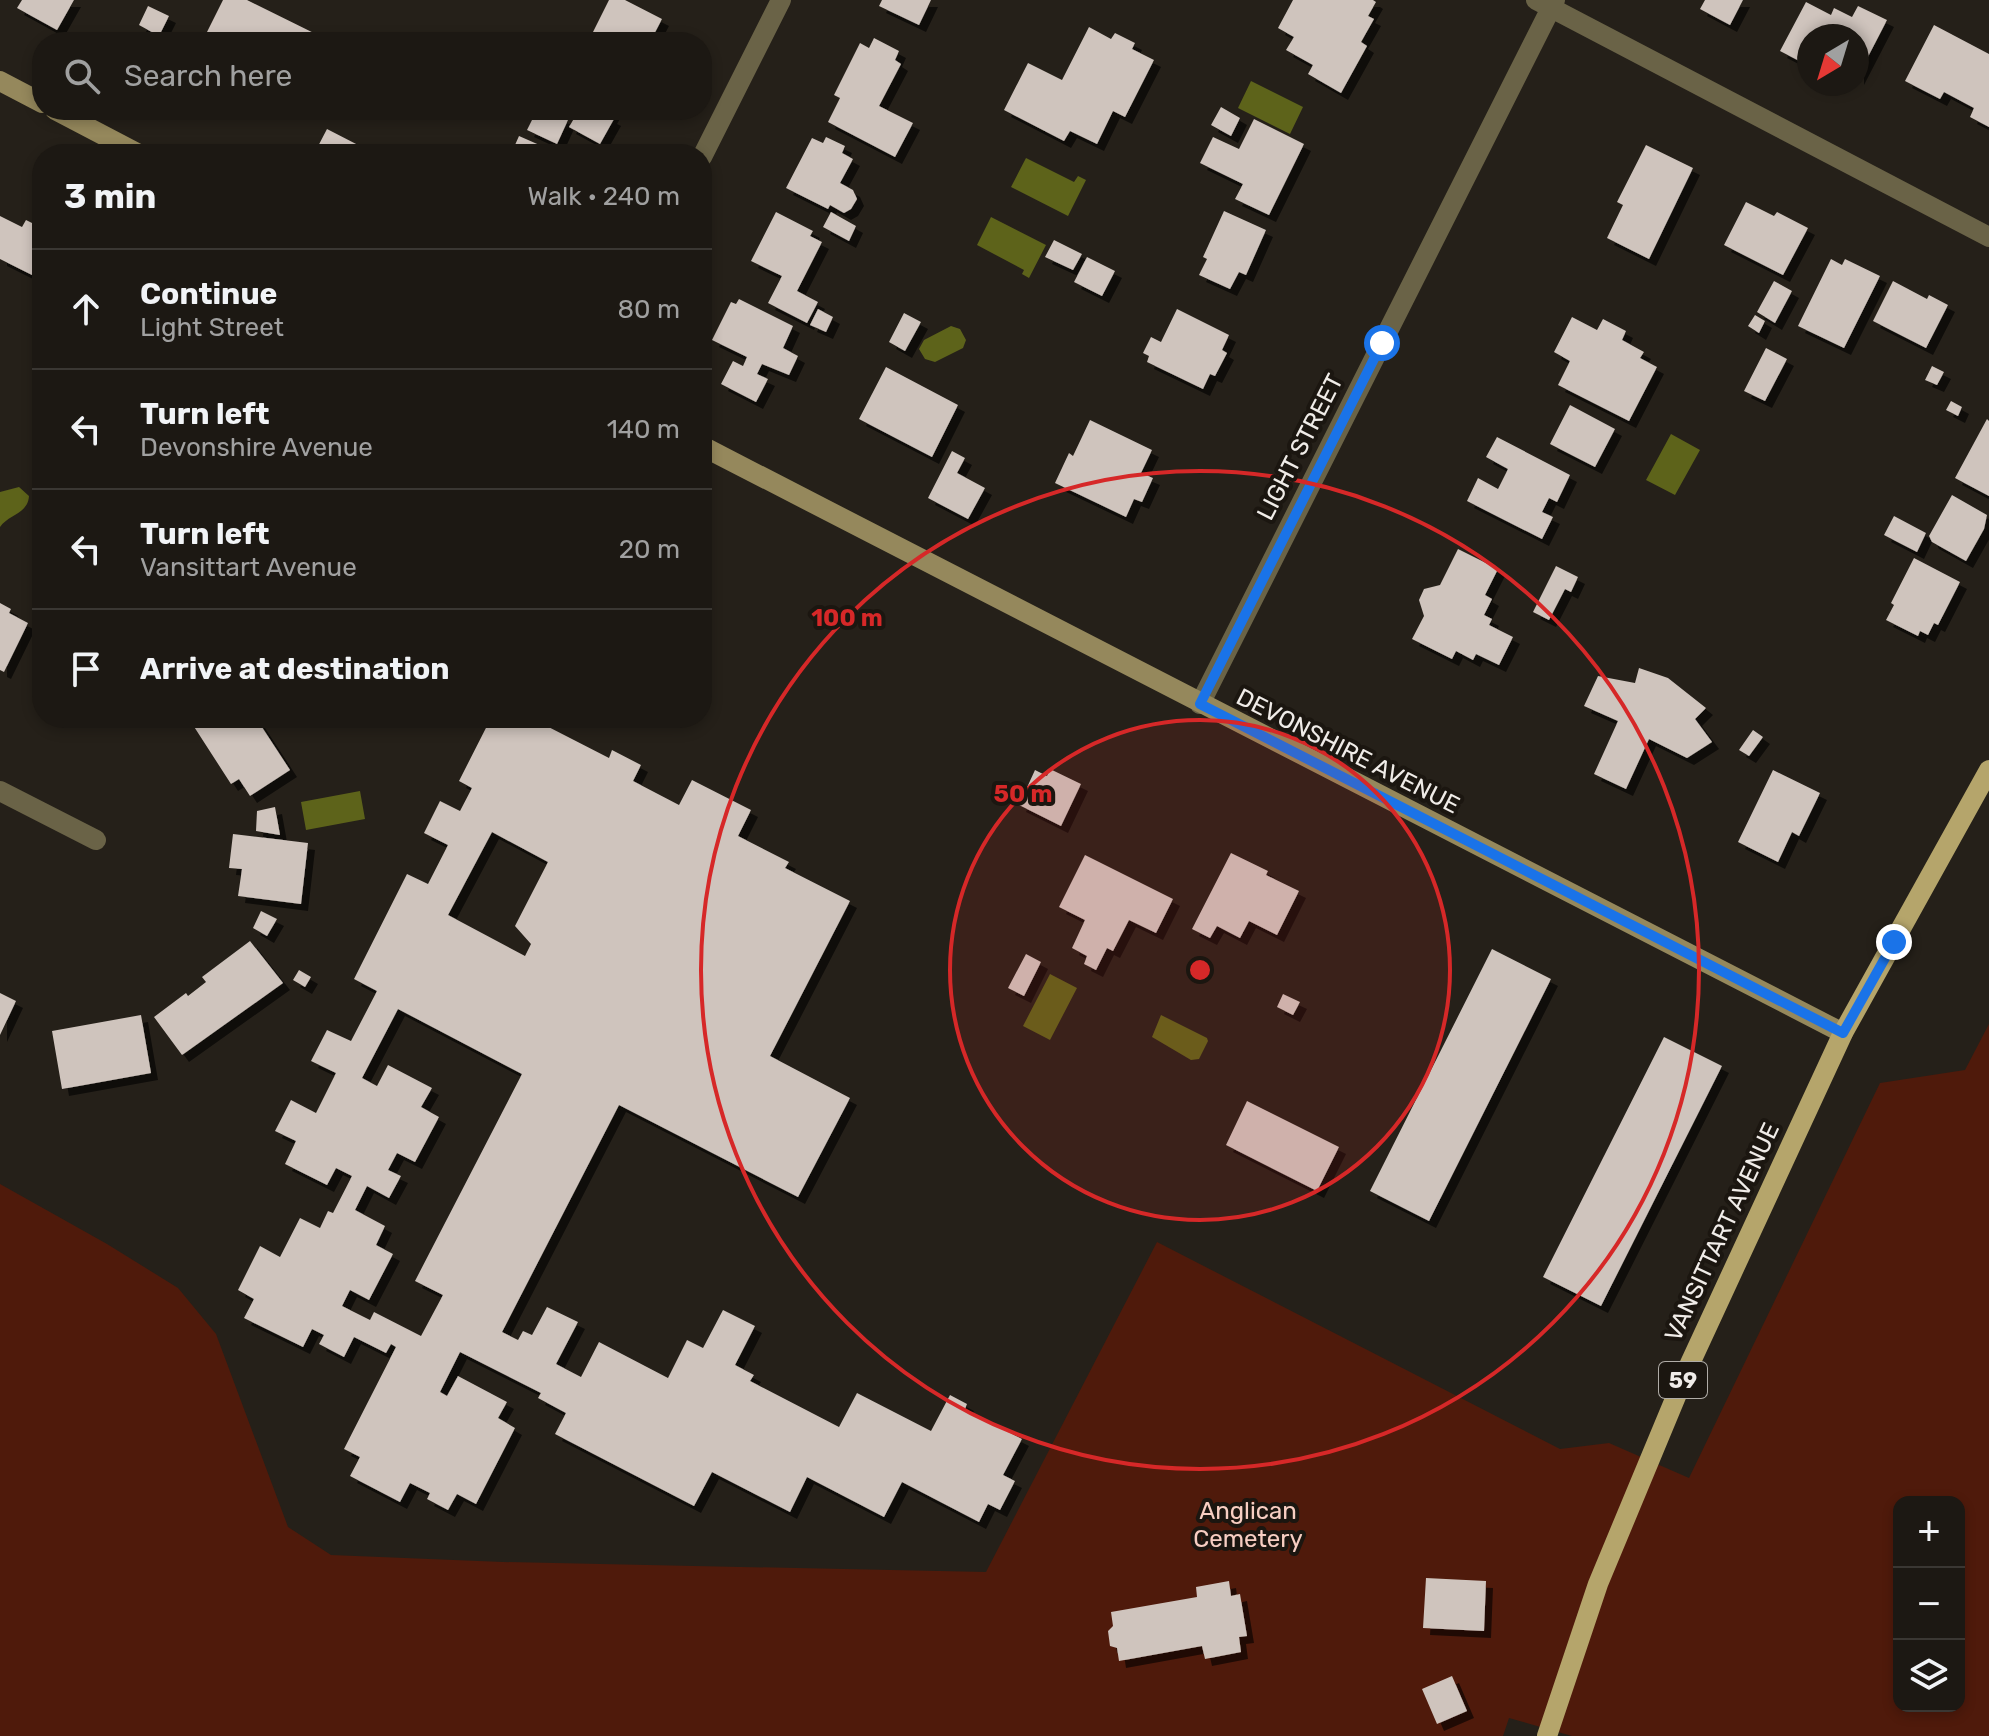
<!DOCTYPE html>
<meta charset="utf-8">
<style>
body{margin:0;font-family:Rubik,sans-serif;background:#25211c;color:#f1f3f6}
.controls{position:absolute;right:24px;bottom:24px;display:grid;overflow:hidden;border-radius:16px;box-shadow:0 4px 12px #0003}
.controls button{width:72px;height:72px;display:grid;place-items:center;padding:0;border:0;border-bottom:2px solid #3a3733;background:#1c1813;color:#f1f3f6;font:40px sans-serif}
.compass{position:absolute;left:1797px;top:24px;width:72px;height:72px;border-radius:50%;background:#1c1813;box-shadow:0 4px 12px #0003;rotate:218deg}
.stop{position:absolute;width:24px;height:24px;margin:-18px;border:6px solid #1a73e8;border-radius:50%;background:#fff}
.stop.end{background:#1a73e8;border-color:#fff;box-shadow:0 2px 8px #0008}
.list{margin:0;padding:0;list-style:none}
h2{display:flex;justify-content:space-between;align-items:center;height:104px;margin:0;padding:0 32px;font-size:34px}
h2 small{font-size:26px;font-weight:400;color:#a0a0a0}
.list li{display:grid;grid-template-columns:52px 1fr auto;gap:24px;align-items:center;box-sizing:border-box;height:120px;padding:0 32px;border-top:2px solid #3a3733}
.list b{display:block;font-size:30px;white-space:nowrap}
.list p{margin:0;font-size:26px;white-space:nowrap;color:#a0a0a0}
.list em{font-size:26px;font-style:normal;color:#a0a0a0}
.icon{flex:none;width:44px;height:44px;fill:none;stroke:currentColor;stroke-width:2;stroke-linecap:round;stroke-linejoin:round}
.map{position:relative;flex:none;width:1989px;height:1736px;overflow:hidden}
.search{position:absolute;background:#1c1813;box-shadow:0 4px 12px #0003;left:32px;top:32px;width:680px;height:88px;display:flex;align-items:center;gap:20px;box-sizing:border-box;padding:0 28px;border-radius:32px;color:#a0a0a0;font-size:30px}
.panel{position:absolute;background:#1c1813;box-shadow:0 4px 12px #0003;left:32px;top:144px;width:680px;height:584px;border-radius:32px}
.map>svg:first-child{display:block}
</style>
<div class="map">
<svg width="1989" height="1736" viewBox="0 0 1989 1736">
<defs>
<filter id="shadow"><feDropShadow dx="7" dy="7" stdDeviation="0" flood-color="#0009"/></filter>
</defs>
<rect width="100%" height="100%" fill="#252019"/>
<path fill="#4f1a0b" fill-rule="evenodd" d="M1989,1024V1736H1572L1509,1718L1503,1736H0V1184L107,1244L178,1288L216,1334L288,1527L331,1555L503,1562L986,1572L1157,1242L1560,1449L1609,1443L1689,1478L1880,1083L1965,1070ZM1899,1502H1959V1706H1899Z"/>
<path fill="#5d631a" d="M1251,81L1303,107L1290,134L1238,108Z
M1026,158L1074,182L1078,176L1086,180L1068,216L1011,187Z
M991,217L1046,245L1029,278L1022,274L1024,270L977,245Z
M951,326L960,329L966,340L963,348L935,362L925,359L919,349L924,340Z
M1671,434L1700,450L1675,495L1646,480Z
M19,487L29,496C28,514 9,514 0,527V492Z
M360,791L365,819L306,830L301,802Z
M1050,974L1077,988L1050,1040L1023,1026Z
M1161,1015L1207,1038L1208,1041L1199,1059L1191,1060L1152,1037Z"/>
<path fill="#cfc4bd" fill-rule="evenodd" filter="url(#shadow)" d="M22,0H74L57,30L17,8Z
M223,0H247L332,42H226L207,32Z
M609,0H625L662,19L650,42H588Z
M882,0H931L919,25L879,6Z
M1293,0H1373L1376,2L1368,16L1374,19L1361,42L1367,46L1341,93L1308,74L1313,65L1286,50L1294,37L1278,28Z
M1705,0H1743L1730,25L1700,9Z
M1806,2L1831,15L1834,8L1852,17L1858,6L1887,20L1857,78V36H1809V66L1780,51Z
M148,6L169,16L159,36L139,25Z
M1934,25L1989,54V127L1970,117L1974,108L1944,92L1940,99L1905,81Z
M1089,27L1111,39L1115,33L1135,43L1132,49L1154,60L1125,117L1113,111L1097,144L1070,131L1064,141L1004,110L1028,63L1062,80Z
M874,38L899,51L895,60L901,64L879,106L913,123L895,157L828,122L840,98L834,95L860,43L869,48Z
M1221,107L1240,118L1231,136L1211,125Z
M537,110H548L568,120L557,144L527,130Z
M579,110H614L610,117L614,119L600,144L569,127Z
M1254,119L1304,144L1269,215L1235,199L1243,184L1200,163L1213,137L1239,149Z
M327,129L360,146L356,154H314Z
M519,136L560,154H511Z
M826,137L845,146L842,153L853,159L840,183L853,190L857,199L851,209L844,213L830,205L828,209L786,188L812,138L823,143Z
M1646,145L1693,168L1649,259L1607,238L1623,205L1617,202Z
M1746,202L1774,216L1777,212L1808,228L1783,275L1724,245Z
M1224,211L1266,230L1246,275L1239,272L1230,289L1199,275L1207,259L1203,257Z
M776,212L813,231L810,236L822,242L797,291L818,302L807,323L768,303L782,276L751,261Z
M831,212L856,226L849,241L823,227Z
M0,216L22,227L26,220L42,228V280L0,259Z
M1054,240L1082,254L1073,270L1045,257Z
M1087,257L1115,271L1102,296L1074,282Z
M1831,259L1842,265L1845,259L1880,276L1844,348L1798,326Z
M1774,281L1792,291L1775,323L1757,312Z
M1893,281L1927,299L1929,295L1948,305L1926,348L1873,321Z
M739,299L793,326L783,348L798,356L789,375L762,364L757,374L768,379L756,402L721,384L733,361L743,366L747,357L712,340L731,302L736,304Z
M818,309L833,317L826,332L810,325Z
M1177,309L1229,335L1222,350L1227,353L1215,376L1210,374L1203,389L1147,362L1149,356L1143,353L1151,337L1161,342Z
M904,313L921,322L905,351L889,342Z
M1755,315L1765,321L1759,333L1748,326Z
M1572,317L1597,330L1603,319L1626,331L1622,340L1644,352L1640,358L1657,367L1629,421L1558,385L1570,361L1554,352Z
M1766,348L1787,359L1765,401L1744,391Z
M1932,366L1944,372L1937,385L1925,380Z
M886,367L958,405L932,457L859,419Z
M1951,401L1962,407L1958,416L1946,410Z
M1570,405L1615,429L1595,467L1550,444Z
M1987,419L1989,421V496L1955,478Z
M1090,420L1152,450L1141,473L1153,478L1142,502L1134,499L1126,517L1055,483L1069,453L1073,456Z
M1497,437L1570,475L1557,502L1549,498L1542,512L1553,517L1542,539L1467,501L1478,478L1498,489L1508,469L1486,457Z
M952,451L965,458L957,473L985,488L968,519L928,498Z
M1952,495L1987,515L1984,529L1966,561L1932,542L1929,536Z
M1894,516L1926,533L1917,552L1884,535Z
M1458,549L1498,569L1485,595L1492,599L1484,615L1492,619L1489,625L1513,637L1499,665L1476,654L1473,660L1456,651L1452,659L1412,639L1424,616L1419,600L1424,589L1440,585Z
M1914,558L1960,582L1938,625L1934,623L1928,635L1920,631L1918,636L1886,620L1894,605L1891,603Z
M1556,566L1578,577L1571,592L1565,589L1549,620L1533,612Z
M0,603L11,609L9,613L28,623L4,672L0,670Z
M1639,668L1668,678L1706,708L1695,719L1712,742L1687,758L1649,739L1626,789L1594,774L1618,721L1584,706L1598,676L1635,683Z
M197,718H256L290,770L250,796L239,779L231,784L191,722Z
M491,718H531L609,758L612,750L641,765L633,781L679,805L692,780L751,810L738,836L789,862L785,868L850,901L770,1056L850,1098L798,1197L619,1105L502,1332L518,1340L523,1331L532,1335L547,1307L578,1322L556,1364L581,1377L599,1342L668,1378L687,1340L703,1348L723,1310L755,1326L735,1365L754,1375L750,1381L839,1427L857,1393L931,1431L950,1395L967,1404L965,1409L1022,1439L1003,1475L1015,1481L1000,1510L988,1504L979,1522L902,1482L884,1517L807,1477L790,1512L712,1472L694,1506L555,1434L566,1413L538,1398L541,1393L460,1352L440,1392L447,1396L458,1376L507,1402L498,1418L515,1428L476,1504L457,1494L448,1510L427,1499L430,1493L410,1483L400,1502L350,1476L360,1457L344,1449L396,1347L391,1344L386,1353L354,1337L344,1357L319,1344L324,1335L312,1329L303,1347L244,1318L254,1299L238,1290L260,1246L280,1257L300,1218L320,1228L328,1211L333,1213L352,1176L336,1168L327,1185L285,1164L296,1141L275,1131L291,1100L316,1113L336,1073L311,1061L327,1030L351,1041L377,991L354,979L407,874L428,884L448,845L424,833L440,801L460,811L472,788L459,781ZM492,832L548,862L515,926L531,944L525,956L448,915ZM398,1009L522,1074L415,1281L443,1295L421,1336L374,1312L370,1320L342,1306L350,1290L369,1300L393,1254L376,1245L385,1226L355,1210L367,1186L389,1198L401,1176L388,1170L397,1153L415,1162L439,1117L421,1107L432,1088L388,1065L377,1086L362,1078Z
M1753,730L1763,737L1749,756L1739,750Z
M1050,769L1081,784L1061,826L1019,805L1035,770L1047,776Z
M1773,770L1820,793L1799,836L1792,832L1778,862L1738,842Z
M275,807L280,835L256,831L257,811Z
M233,834L308,843L301,904L238,896L242,869L229,868Z
M1231,853L1268,871L1266,875L1299,891L1277,935L1249,921L1240,938L1217,926L1210,938L1192,929Z
M1085,855L1173,899L1156,933L1129,920L1113,951L1107,948L1096,970L1084,964L1087,956L1072,948L1085,920L1059,907Z
M261,911L277,919L267,936L253,928Z
M250,941L283,983L182,1055L154,1017L186,993L188,996L206,982L202,977Z
M1492,949L1551,979L1429,1221L1370,1191Z
M1026,954L1041,962L1024,996L1008,988Z
M299,970L311,977L305,987L293,980Z
M0,993L16,1001L0,1035Z
M1283,994L1300,1002L1293,1015L1277,1007Z
M141,1015L151,1073L62,1089L52,1031Z
M1664,1037L1722,1066L1601,1306L1543,1277Z
M1247,1101L1339,1147L1317,1191L1226,1145Z
M1426,1578L1486,1581L1484,1631L1423,1628Z
M1229,1581L1231,1596L1240,1594L1247,1636L1239,1637L1241,1652L1205,1659L1202,1646L1119,1661L1117,1648L1110,1646L1108,1631L1113,1626L1111,1612L1197,1597L1196,1587Z
M1452,1676L1467,1711L1437,1724L1422,1689Z"/>
<g fill="none" stroke-linecap="round" stroke-linejoin="round">
<path stroke="#6a6347" stroke-width="20" d="M1536,0L1989,237
M702,157L781,0
M1200,704L1555,0
M0,791L96,840"/>
<path stroke="#95885c" stroke-width="20" d="M0,81L42,103
M55,110L139,154
M702,446L1843,1033"/>
<path stroke="#b5a56b" stroke-width="20" d="M1547,1736L1598,1584L1687,1370L1843,1033L1989,770"/>
</g>
<g fill="none" stroke-linecap="round" stroke-linejoin="round">
<path stroke="#1a73e8" stroke-width="10" d="M1382,343L1200,704L1843,1033L1894,942"/>
</g>
<circle cx="1200" cy="970" r="250" fill="#d62828" fill-opacity=".12"/>
<g fill="none" stroke="#d62828" stroke-width="4">
<circle cx="1200" cy="970" r="250"/>
<circle cx="1200" cy="970" r="499"/>
</g>
<g text-anchor="middle" dominant-baseline="central" stroke-width="8" stroke-linejoin="round" paint-order="stroke">
<rect fill="#1b1610" stroke="#b0aca7" stroke-width="2" x="1659" y="1362" width="48" height="36" rx="6"/>
<g font-size="22" font-weight="bold" fill="#f0ece8">
<text x="1683" y="1380">59</text>
</g>
<g font-size="24" fill="#f0ece8" stroke="#1b1610">
<text transform="translate(1300 447) rotate(-63)">LIGHT STREET</text>
<text transform="translate(1348 751) rotate(27)">DEVONSHIRE AVENUE</text>
<text transform="translate(1722 1232) rotate(-65)">VANSITTART AVENUE</text>
</g>
<g font-size="24" fill="#f7cec2" stroke="#1b1610">
<text x="1248" y="1511">Anglican<tspan x="1248" dy="28">Cemetery</tspan></text>
</g>
</g>
<circle cx="1200" cy="970" r="12" fill="#d62828" stroke="#1b1610" stroke-width="4"/>
<g font-size="24" text-anchor="middle" font-weight="bold" fill="#d62828" stroke="#1b1610" stroke-width="8" stroke-linejoin="round" paint-order="stroke">
<text x="847" y="626">100 m</text>
<text x="1023" y="802">50 m</text>
</g>
</svg>
<div class="controls">
<button>+</button>
<button>−</button>
<button><svg class="icon" aria-label="layers" viewBox="0 0 24 24"><path d="M12 4l9 5-9 5-9-5zM3 14l9 5 9-5"/></svg></button>
</div>
<svg class="compass" viewBox="-18 -18 36 36"><path d="M0-13l5 13h-10z" fill="#e53935"/><path d="M0 13l5-13h-10z" fill="#a0a0a0"/></svg>
<div class="stop" style="left:1382px;top:343px"></div>
<div class="stop end" style="left:1894px;top:942px"></div>
<div class="search"><svg class="icon" aria-label="search" viewBox="0 0 24 24"><circle cx="10" cy="10" r="6"/><path d="M15 15l6 6"/></svg>Search here</div>
<section class="panel">
<h2>3 min<small>Walk · 240 m</small></h2>
<ul class="list">
<li><svg class="icon" aria-label="ahead" viewBox="0 0 24 24"><path d="M12 20V5M6 11l6-6 6 6"/></svg><div><b>Continue</b><p>Light Street</p></div><em>80 m</em></li>
<li><svg class="icon" aria-label="left" viewBox="0 0 24 24"><path d="M17 20v-9H6M10 6l-5 5 5 5"/></svg><div><b>Turn left</b><p>Devonshire Avenue</p></div><em>140 m</em></li>
<li><svg class="icon" aria-label="left" viewBox="0 0 24 24"><path d="M17 20v-9H6M10 6l-5 5 5 5"/></svg><div><b>Turn left</b><p>Vansittart Avenue</p></div><em>20 m</em></li>
<li><svg class="icon" aria-label="arrive" viewBox="0 0 24 24"><path d="M6 21V4h12l-3 4 3 4H6"/></svg><div><b>Arrive at destination</b></div></li>
</ul>
</section>
</div>
